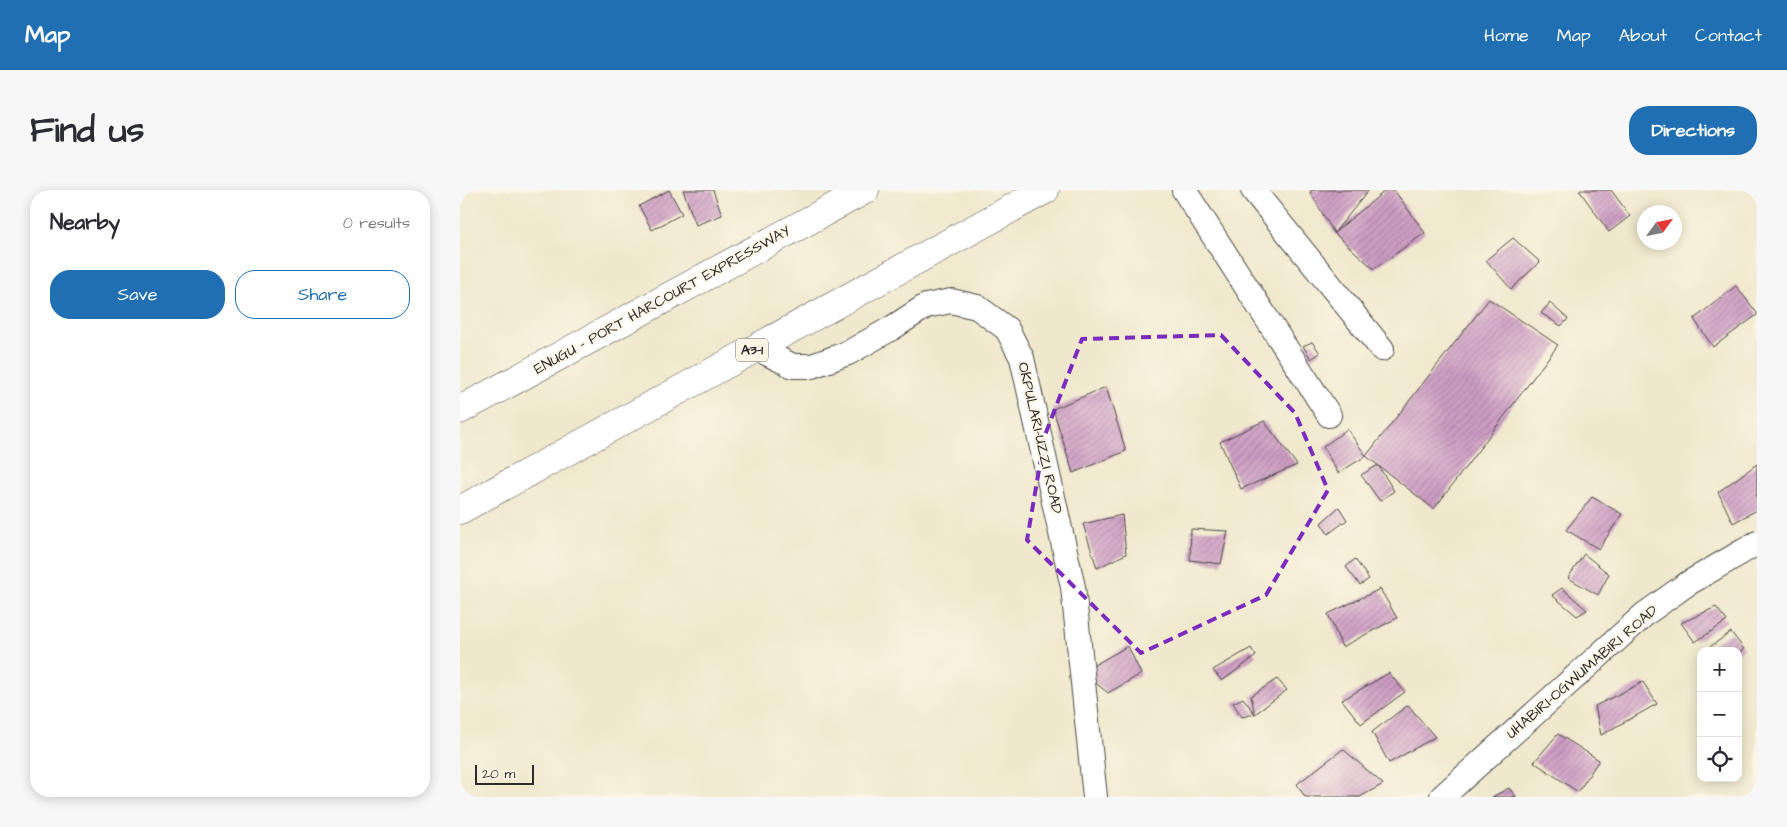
<!DOCTYPE html>
<meta charset="utf-8">
<style>
body{margin:0;font-family:"Architects Daughter",sans-serif;background:#f7f7f7;color:#2b2b33}
.controls{position:absolute;right:15px;bottom:15px;display:grid;overflow:hidden;border-radius:10px;box-shadow:0 2px 12px #0003}
.controls button{width:45px;height:45px;display:grid;place-items:center;padding:0;border:0;border-bottom:1px solid #e1e1e2;background:#fff;color:#2b2b33;font:25px sans-serif}
.compass{position:absolute;left:1177px;top:15px;width:45px;height:45px;border-radius:50%;background:#fff;box-shadow:0 2px 12px #0003;rotate:57deg}
.scale{position:absolute;left:15px;bottom:12px;width:59px;box-sizing:border-box;padding-left:5px;border:2px solid #2b2b2b;border-top:0;font-size:14px;line-height:18px;white-space:nowrap;color:#2b2b2b;-webkit-text-stroke:4px #fcf5e5;paint-order:stroke}
.list{margin:0;padding:0;list-style:none}
h2{display:flex;justify-content:space-between;align-items:center;height:65px;margin:0;padding:0 20px;font-size:21px}
h2 small{font-size:16px;font-weight:400;color:#7c7c81}
.actions{display:flex;gap:10px;padding:15px 20px}
.actions a{flex:1;padding:11px 0;border:1px solid #1f6fb2;border-radius:20px;text-align:center;font-size:18px;color:#1f6fb2}
.actions .main{background:#1f6fb2;color:#fff}
.icon{flex:none;width:28px;height:28px;fill:none;stroke:currentColor;stroke-width:2;stroke-linecap:round;stroke-linejoin:round}
.map{position:relative;flex:none;width:1297px;height:607px;overflow:hidden;border-radius:20px}
header{display:flex;align-items:center;gap:30px;box-sizing:border-box;height:70px;padding:0 25px;background:#1f6fb2;color:#fff}
header strong{font-size:24px}
nav{display:flex;gap:28px;margin-inline-start:auto;font-size:18px}
.intro{display:flex;align-items:center;justify-content:space-between;box-sizing:border-box;height:120px;padding:0 30px}
h1{margin:0;font-size:35px}
.button{padding:12px 22px;border-radius:20px;background:#1f6fb2;color:#fff;font-size:18px;font-weight:700}
main{display:flex;gap:30px;padding:0 30px}
aside{flex:1;background:#fff;border-radius:20px;box-shadow:0 2px 12px #0003}
.map>svg:first-child{display:block}
</style>
<header>
<strong>Map</strong>
<nav><a>Home</a><a>Map</a><a>About</a><a>Contact</a></nav>
</header>
<div class="intro"><h1>Find us</h1><a class="button">Directions</a></div>
<main>
<aside>
<h2>Nearby<small>0 results</small></h2>
<ul class="list">
</ul>
<div class="actions"><a class="main">Save</a><a>Share</a></div>
</aside>
<div class="map">
<svg width="1297" height="607" viewBox="0 0 1297 607">
<defs>
<pattern id="building-hatch" width="6" height="6" patternUnits="userSpaceOnUse" patternTransform="scale(1.25)"><rect width="6" height="6" fill="#cd9cc4"/><path d="M-1 1l2-2M0 6l6-6M5 7l2-2" fill="none" stroke="#a77f9f"/></pattern>
</defs>
<rect width="100%" height="100%" fill="#fcf5e5"/>
<filter id="ink" filterUnits="userSpaceOnUse"><feTurbulence type="fractalNoise" baseFrequency=".02" numOctaves="2"/><feDisplacementMap in="SourceGraphic" scale="10" xChannelSelector="R" yChannelSelector="G"/><feConvolveMatrix kernelMatrix="1 2 1 2 8 2 1 2 1" color-interpolation-filters="sRGB"/></filter>
<filter id="wash" filterUnits="userSpaceOnUse"><feTurbulence type="fractalNoise" baseFrequency=".0096" numOctaves="4" result="noise"/><feDisplacementMap in="SourceGraphic" scale="20" xChannelSelector="R" yChannelSelector="G"/><feGaussianBlur stdDeviation="1.12" result="paint"/><feColorMatrix in="noise" values="0 0 0 0 0 0 0 0 0 0 0 0 0 0 0 0 0 1.4 0 .05"/><feComposite in="paint" operator="in"/></filter>
<g filter="url(#wash)">
<rect width="100%" height="100%" fill="#efe8cc"/>
<g id="blocks">
<path fill="url(#building-hatch)" d="M209,0L222,24L192,40L179,16Z
M223,0H253L262,25L236,35Z
M852,0H909L874,43L850,2Z
M926,0H934L965,43L914,79L874,43Z
M1119,0H1151L1170,26L1149,42Z
M1053,48L1080,72L1051,99L1026,70Z
M1276,96L1297,123V125L1253,157L1234,129Z
M1029,109L1098,155L974,319L906,266L878,283L863,257L887,239L906,266Z
M1090,113L1108,129L1101,136L1081,123Z
M852,152L860,163L851,169L843,156Z
M646,197L666,261L613,283L593,219Z
M804,231L837,275L781,299L760,252Z
M1297,274V320L1273,333L1258,302Z
M918,275L934,301L920,311L901,285Z
M1132,307L1162,324L1139,359L1106,340Z
M879,317L887,330L868,344L861,333Z
M662,325L666,364L637,378L623,334Z
M731,339L768,341L761,374L730,370Z
M1124,364L1149,384L1138,405L1108,388Z
M895,369L909,389L900,395L886,377Z
M1102,398L1127,420L1117,426L1092,405Z
M920,399L937,428L882,457L868,424Z
M1256,417L1267,431L1235,452L1221,433Z
M1271,442L1284,459L1278,464V461H1244Z
M668,456L681,484L648,503L622,482Z
M791,458L796,466L762,491L753,480Z
M929,483L945,502L901,534L882,510Z
M817,489L827,500L795,524L791,506Z
M1183,492L1197,514L1141,545L1135,516Z
M783,508L795,524L782,527L773,513Z
M948,515L975,547L929,573L912,542Z
M1098,544L1139,570L1118,602L1074,572Z
M883,559L923,594L900,607H845L837,594Z
M1049,598L1056,607H1032Z"/>
</g>
</g>
<g filter="url(#ink)">
<use href="#blocks" fill-opacity="0" stroke="#484743" stroke-width="1"/>
<g fill="none" stroke-linecap="round" stroke-linejoin="round">
<defs>
<path id="street" d="M724,0L869,225
M793,0L922,159
M296,158L333,176H352L388,163L432,138L466,116L491,111L517,117L547,139L562,168L613,397L635,607
M982,607L1185,424L1227,394L1297,353"/>
<path id="highway" d="M0,220L405,0
M0,320L585,0"/>
</defs>
<use href="#street" stroke="#484743" stroke-width="26"/>
<use href="#highway" stroke="#484743" stroke-width="29"/>
<use href="#street" stroke="#fff" stroke-width="24"/>
<use href="#highway" stroke="#fff" stroke-width="28"/>
</g>
</g>
<path fill="none" stroke="#7b2cbf" stroke-width="4" stroke-dasharray="10 6" stroke-linejoin="round" d="M761,145L835,223L868,300L806,405L681,463L567,350L585,245L622,149Z"/>
<g text-anchor="middle" dominant-baseline="central" stroke-width="4" stroke-linejoin="round" paint-order="stroke">
<rect fill="#fcf5e5" stroke="#6a6863" stroke-width="1" x="276" y="148.5" width="32" height="23" rx="4"/>
<g font-size="14" font-weight="bold" fill="#2b2b2b">
<text x="292" y="160">A3-1</text>
</g>
<g font-size="15" fill="#2b2b2b" stroke="#fcf5e5">
<text transform="translate(202 110) rotate(-29)">ENUGU - PORT HARCOURT EXPRESSWAY</text>
<text transform="translate(580 248) rotate(77)">OKPULARI-UZZI ROAD</text>
<text transform="translate(1122 482) rotate(-41)">UHABIRI-OGWUMABIRI ROAD</text>
</g>
</g>
</svg>
<div class="controls">
<button>+</button>
<button>−</button>
<button><svg class="icon" aria-label="locate" viewBox="0 0 24 24"><circle cx="12" cy="12" r="6"/><path d="M12 2v4M12 18v4M2 12h4M18 12h4"/></svg></button>
</div>
<svg class="compass" viewBox="-18 -18 36 36"><path d="M0-13l5 13h-10z" fill="#e53935"/><path d="M0 13l5-13h-10z" fill="#7c7c81"/></svg>
<div class="scale">20 m</div>
</div>
</main>
